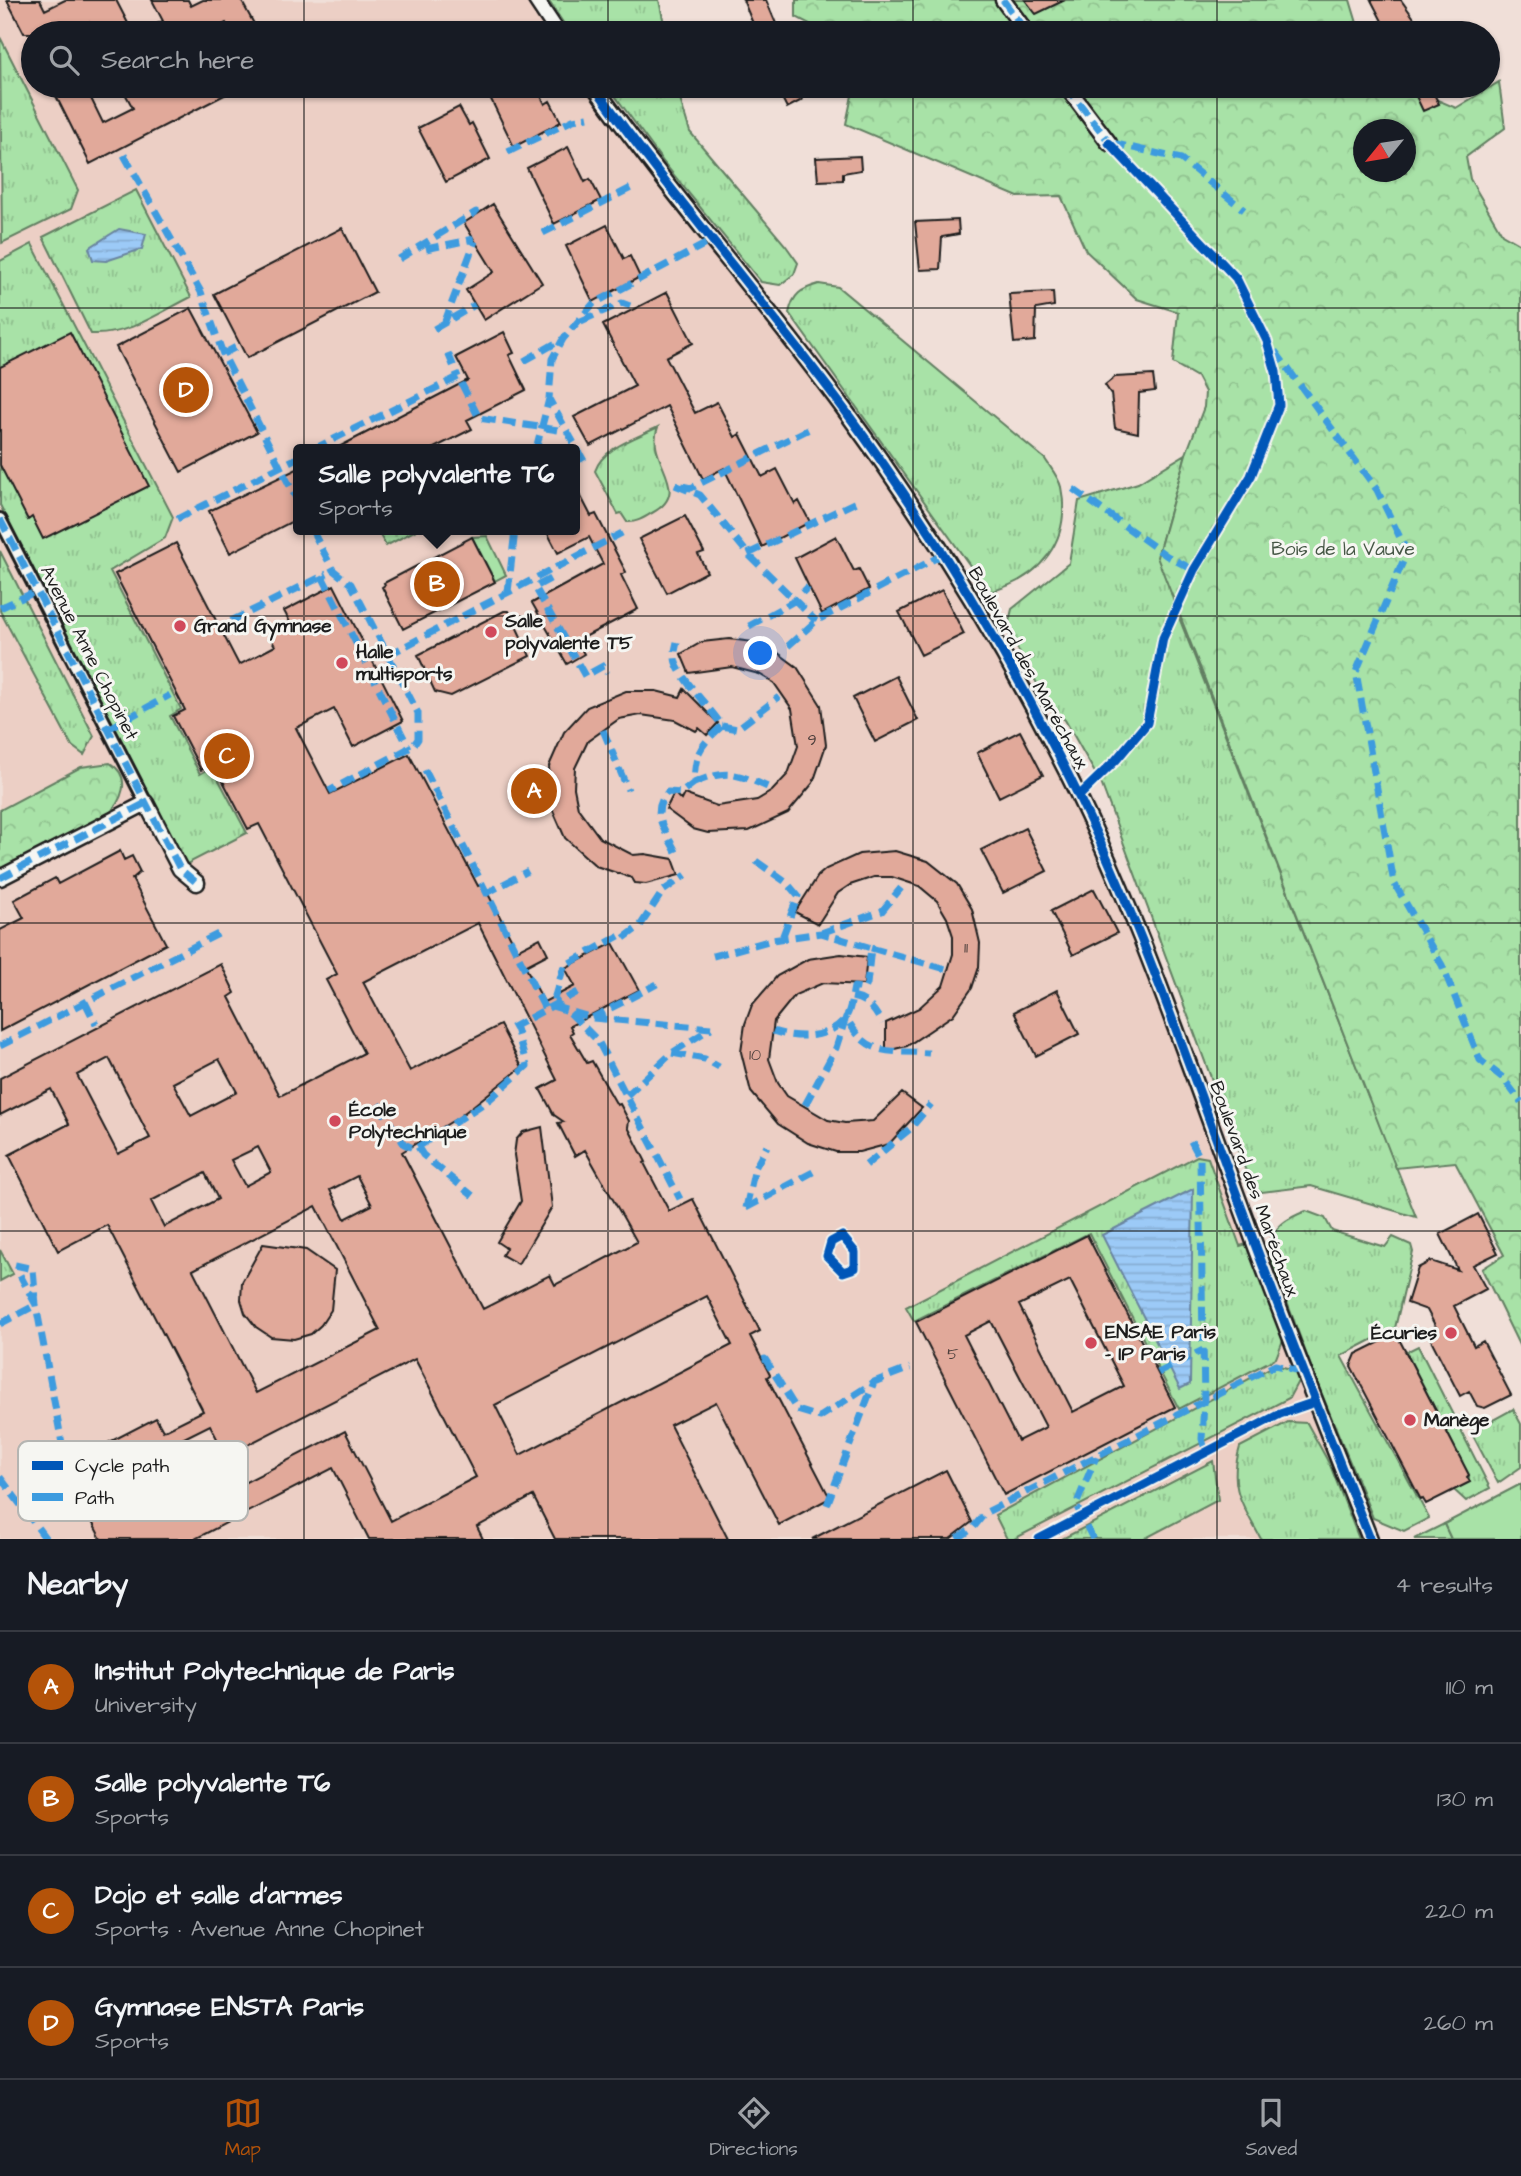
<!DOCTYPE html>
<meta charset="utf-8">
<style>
body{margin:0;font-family:"Architects Daughter",sans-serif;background:#242831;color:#f1f3f6}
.compass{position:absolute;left:1353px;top:119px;width:63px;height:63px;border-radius:50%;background:#171b24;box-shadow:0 2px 5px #0004;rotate:240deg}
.you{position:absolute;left:761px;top:654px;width:24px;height:24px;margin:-18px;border:5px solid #fff;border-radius:50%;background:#1a73e8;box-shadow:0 0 0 10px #1a73e833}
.badge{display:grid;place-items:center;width:46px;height:46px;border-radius:50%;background:#b45309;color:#fff;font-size:23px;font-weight:700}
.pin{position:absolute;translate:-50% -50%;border:4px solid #fff;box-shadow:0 2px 7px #0006}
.popup{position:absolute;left:293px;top:444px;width:287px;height:91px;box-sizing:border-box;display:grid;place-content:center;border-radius:7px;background:#171b24;filter:drop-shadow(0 2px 5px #0005);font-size:23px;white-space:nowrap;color:#9ea1a6}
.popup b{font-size:26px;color:#f1f3f6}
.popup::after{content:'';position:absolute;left:50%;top:100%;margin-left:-14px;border:14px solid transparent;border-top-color:#171b24}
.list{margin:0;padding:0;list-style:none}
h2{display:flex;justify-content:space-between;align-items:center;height:91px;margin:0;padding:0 28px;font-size:30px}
h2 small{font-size:23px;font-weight:400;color:#9ea1a6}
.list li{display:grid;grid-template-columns:46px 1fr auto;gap:21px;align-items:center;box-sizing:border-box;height:112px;padding:0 28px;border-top:2px solid #363941}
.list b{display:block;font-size:26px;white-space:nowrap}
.list p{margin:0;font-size:23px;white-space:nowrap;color:#9ea1a6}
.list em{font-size:23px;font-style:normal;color:#9ea1a6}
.icon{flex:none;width:38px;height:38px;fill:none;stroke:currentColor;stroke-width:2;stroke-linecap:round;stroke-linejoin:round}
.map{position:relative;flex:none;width:1521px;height:1539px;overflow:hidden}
.search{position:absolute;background:#171b24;box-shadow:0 2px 5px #0004;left:21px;right:21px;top:21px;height:77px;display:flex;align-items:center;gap:18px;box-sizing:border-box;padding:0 24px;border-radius:38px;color:#9ea1a6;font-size:26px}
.sheet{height:539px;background:#171b24}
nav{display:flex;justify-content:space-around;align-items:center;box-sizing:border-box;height:98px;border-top:2px solid #363941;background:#171b24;font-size:19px;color:#9ea1a6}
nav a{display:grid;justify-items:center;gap:4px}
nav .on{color:#b45309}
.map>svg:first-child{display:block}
</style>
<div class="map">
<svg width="1521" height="1539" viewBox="0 0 1521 1539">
<defs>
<pattern id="grass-tufts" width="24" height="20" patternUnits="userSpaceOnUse" patternTransform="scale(1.75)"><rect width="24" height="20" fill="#a8e2a7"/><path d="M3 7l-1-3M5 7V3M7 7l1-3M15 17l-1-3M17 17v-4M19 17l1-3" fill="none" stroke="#90c18f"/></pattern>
<pattern id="forest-crowns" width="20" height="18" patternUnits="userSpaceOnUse" patternTransform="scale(1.75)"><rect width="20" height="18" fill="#a8e2a7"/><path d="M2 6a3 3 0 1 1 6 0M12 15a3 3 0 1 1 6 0" fill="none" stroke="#90c18f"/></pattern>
<pattern id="garden-dots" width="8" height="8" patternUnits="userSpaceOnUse" patternTransform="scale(1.75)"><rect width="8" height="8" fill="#a8e2a7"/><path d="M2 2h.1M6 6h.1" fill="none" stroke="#90c18f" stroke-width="1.8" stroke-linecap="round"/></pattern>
<pattern id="water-rules" width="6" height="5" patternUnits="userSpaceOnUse" patternTransform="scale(1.75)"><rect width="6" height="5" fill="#9ccaf7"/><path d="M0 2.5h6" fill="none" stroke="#86add3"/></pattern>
</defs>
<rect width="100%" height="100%" fill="#f0dfd8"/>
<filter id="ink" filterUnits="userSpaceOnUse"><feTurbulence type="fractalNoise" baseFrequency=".0143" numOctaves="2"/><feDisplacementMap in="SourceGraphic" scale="14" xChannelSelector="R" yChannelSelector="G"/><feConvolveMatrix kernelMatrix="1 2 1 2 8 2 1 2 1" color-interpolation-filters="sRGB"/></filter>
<g filter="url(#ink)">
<path fill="#eccfc5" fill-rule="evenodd" d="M0,0H527L547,33H33V86H585L647,172L793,354L864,448L932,548L1039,732L1098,851L1162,1008L1288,1356L1362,1539H0ZM299,449H575V530H299Z"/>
<path fill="url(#grass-tufts)" stroke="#627f62" stroke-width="2" d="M548,0H659L666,33H570Z
M0,37L78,190L71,209L2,243Z
M608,86H676L690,132L786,246L798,263L794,274L780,285L761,282L664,163Z
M136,190L191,297C159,313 128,336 91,334L43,237Z
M32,244L173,517L165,538L110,571L181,709L170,716L200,774L212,767L247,833L185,865L0,505V261Z
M819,284L838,287L1045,459C1050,467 1059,478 1061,487C1072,541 1040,579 989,592L789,313C793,294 801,289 819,284Z
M658,427C644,461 695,490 652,513C643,518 636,523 627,522L621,513L618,514L595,471C603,447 637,438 658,427Z
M1186,454L1159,550L1176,610L1416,1217L1311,1186L1254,1193L1100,780L1139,733L1098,778L1065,720L1052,710L1007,630L1012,609L1069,563L1079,501L1138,483Z
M0,551L94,736L84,755L72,746L0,611Z
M1197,1156L1208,1158L1240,1246L1247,1244L1283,1340L1276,1358L1179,1409L1089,1233L914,1321L906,1307Z
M1306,1211L1325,1218L1332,1231L1385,1247L1393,1237L1411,1245L1413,1252L1395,1328L1341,1356L1429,1518L1404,1531L1373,1518L1318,1385L1266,1246C1276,1226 1285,1219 1306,1211Z
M0,1250L13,1274L0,1281Z
M1418,1346L1490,1488L1466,1501L1454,1490L1469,1482V1475L1406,1352Z
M1275,1365L1303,1372L1289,1398L1014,1539H1007L995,1515Z
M1513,1409L1521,1424V1467L1498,1483L1471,1432Z
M1288,1422L1307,1423L1330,1465L1359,1539H1261C1242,1504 1228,1487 1240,1447Z
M1213,1461L1218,1500L1144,1539H1062Z
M1444,1524L1451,1539H1414Z"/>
<path fill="url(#forest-crowns)" stroke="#627f62" stroke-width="2" fill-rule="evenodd" d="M796,0H1350L1360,33H827L796,17Z
M1499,82L1505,128L1466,157L1470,179L1502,234L1521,245V1349L1482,1269L1504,1255L1455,1162L1396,1168L1157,557L1186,454L1204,407L1205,392L1197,377L1173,363L1178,312L1137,299L1086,251L1061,196L1018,197L846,124L854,86H1405L1456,108ZM1364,130H1406V172H1364Z
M110,763C133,778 122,801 106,817L0,870V810L81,767Z"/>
<path fill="url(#garden-dots)" stroke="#627f62" stroke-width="2" d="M377,530H416L386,546Z"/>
<path fill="#a8e2a7" stroke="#627f62" stroke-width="2" d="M487,536L506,575L495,581L472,537Z
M1521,1484V1539H1451L1444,1524Z"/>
<path fill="url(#water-rules)" stroke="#69849f" stroke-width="2" d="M119,229L146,234L142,249L106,261L93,260L89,248Z
M1193,1189L1190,1384L1180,1389L1102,1235Z"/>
<path fill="#e1a99a" stroke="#1c1c1c" stroke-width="2" fill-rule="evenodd" d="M7,0H40L45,10L65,0H116L133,33H94L89,22L67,33H24Z
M152,0H188L191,6L203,0H241L259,33H231L226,23L206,33H139L163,21Z
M743,0H766L780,33H757Z
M1025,0H1065L1036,14Z
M1371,0H1401L1416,21L1409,25L1404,33H1365L1383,23Z
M51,86H85L103,123L133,108L121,86H160L163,92L175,86H242L90,164Z
M497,86H536L545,104L550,101L561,122L514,147L487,91Z
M776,86H794L802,100L787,108Z
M1430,86L1439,104L1423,111L1415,94Z
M459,107L469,125L472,123L490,159L446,182L418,128Z
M568,147L585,182L590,179L601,200L554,224L527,168Z
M860,156L861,170L843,173V180L818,181L816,158Z
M493,204L542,283L484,320L466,290L494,272L464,223Z
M958,220L959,234L942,237L940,269L920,270L915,222Z
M607,225L624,259L630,256L640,277L593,302L566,246Z
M342,228L375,292L247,358L214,294Z
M667,292L693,343L666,357L695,413L717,402L735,437L740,434L762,477L777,469L795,504L799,501L810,522L762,547L724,468L703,479L667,406L590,446L574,417L635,386L603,325Z
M1053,292L1054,306L1036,309L1035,341L1014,343L1009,294Z
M191,308L257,432L181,472L116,347Z
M70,332L149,486L43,539L32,517L28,520L0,465V367Z
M504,332L514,353L509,355L526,390L467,420L472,429L432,449H335L468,380L456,357Z
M1153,375L1155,391L1139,393L1138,433L1115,428L1111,394L1105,385L1115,377Z
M299,468V518L230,553L209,511Z
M575,485L591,516L596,514L626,572L621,575L638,609L577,641L584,654L567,664L532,603L603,564L589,537L558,553L546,530H575Z
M685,516L704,552L698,554L707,572L667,593L639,539Z
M836,536L854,571L859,569L869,589L822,614L795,558Z
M472,537L495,582L403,629L382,587L385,585L384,583Z
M176,543L239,665L275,646L269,635L291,624L284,611L334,585L403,721L353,747L334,709L296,728L330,794L409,754L478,886L483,884L517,950L540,938L548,954L525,966L544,1002L575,986L565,968L613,943L639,990L570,1026L573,1032L570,1034L587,1063L592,1061L617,1105L620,1104L629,1121L628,1127L646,1162L644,1163L669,1211L693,1199L760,1331L750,1336L770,1375L767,1377L830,1498L779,1525L716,1402L670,1425L728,1539H555L533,1496L477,1527L483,1539H369L333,1468L195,1539H101L63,1466L156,1418L163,1431L203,1411L107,1225L58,1251L9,1155L69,1124L51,1089L0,1115V1078L221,964L235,993L229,997L280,1096L364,1053L326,980L337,974L259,824L248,829L214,764L201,770L173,716L185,710L115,574ZM478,923L557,1080L540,1089L554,1115L564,1122L558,1123L575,1156L585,1150L637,1242L555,1285L550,1275L483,1309L402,1152L459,1117L522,1067L500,1025L410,1071L363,982ZM109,1058L150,1138L118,1154L77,1075ZM219,1059L237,1092L191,1116L173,1083ZM258,1147L271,1172L245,1186L231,1160ZM205,1173L218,1199L164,1227L151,1201ZM357,1176L372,1205L345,1219L330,1190ZM316,1206L380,1330L256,1393L193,1270ZM707,1296L732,1345L520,1455L495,1405ZM415,1359L476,1477L391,1521L345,1431L201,1505L170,1445L210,1425L226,1456ZM143,1461L161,1496L125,1515L106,1480Z
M942,590L964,634L921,655L899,612Z
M504,611H509L530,656L451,696L435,692L418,655Z
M729,639L753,642L774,650L797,667L821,705L826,745L813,783L788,813L749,831L708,833L693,829L666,809L674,793L681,800L684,794L717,806L757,800L772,791L788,774L798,746L792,709L774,683L759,674L732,667L689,673L681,654L702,642Z
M896,676L918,720L875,742L853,698Z
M684,689L718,723L707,735L699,728L696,731L675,720L641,715L619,719L588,741L575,768L574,788L578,808L600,838L633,855L645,854L673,859L679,875L646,884L635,883L632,878L596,866L565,838L551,806L549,766L564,732L587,707L626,691H656L680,697Z
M1020,731L1043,775L999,797L977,753Z
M1025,828L1047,871L1003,893L981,850Z
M120,851L124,860L132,856L140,872L132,879L166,944L0,1031V930L24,918L14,900L55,878L58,884Z
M895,851L928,861L957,884L972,909L980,943L979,967L972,988L953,1015L907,1046L886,1051V1023L919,1008L943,986L953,954V936L947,918L937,901L919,886L892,877H874L850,885L838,893L818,924L795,912L818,876L826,869L859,854Z
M1094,889L1117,933L1073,955L1051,911Z
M841,954L867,957L864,985L823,983L795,995L774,1021L769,1059L778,1083L787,1096L828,1120L845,1123L873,1121L902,1093L922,1108L889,1144L859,1152H836L808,1143L778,1124L751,1092L741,1052L745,1024L752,1005L777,976L808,959Z
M1057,990L1079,1034L1036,1056L1014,1012Z
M542,1127L552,1207L518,1264L502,1255L506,1248L497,1242L521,1201L514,1155L516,1140L523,1132Z
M1478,1214L1498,1253L1473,1265L1486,1289L1454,1306L1474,1346L1483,1341L1511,1395L1485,1408L1477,1406L1469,1391L1460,1396L1429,1336L1438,1331L1427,1310L1407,1303L1418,1268L1431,1261L1458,1270L1440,1234Z
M1087,1235L1175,1407L1004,1495L916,1322ZM1070,1280L1124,1386L1073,1412L1019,1305ZM991,1321L1046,1427L1018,1441L964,1335Z
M263,1244L306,1250L335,1270L331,1310L321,1325L311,1334L294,1339L271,1337L256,1327L245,1313L241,1300L242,1282Z
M1388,1338L1399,1339L1469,1475L1467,1477L1470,1482L1426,1504L1423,1499L1421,1500L1351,1366L1356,1354Z
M946,1470L972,1522L950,1539H812Z"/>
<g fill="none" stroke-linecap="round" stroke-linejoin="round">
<defs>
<path id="pedestrian" d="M0,519L146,803"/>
<path id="minor" d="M536,0L558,33
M1003,0L1027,33
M594,86C673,197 763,299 844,409C923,516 994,630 1055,749C1134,900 1187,1061 1246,1220C1285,1327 1328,1433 1370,1539
M1066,86L1109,143
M0,878L146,803L180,869L197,883"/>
</defs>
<use href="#pedestrian" stroke="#1c1c1c" stroke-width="16"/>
<use href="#minor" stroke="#1c1c1c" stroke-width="19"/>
<use href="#pedestrian" stroke="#f6f6f2" stroke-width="10"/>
<use href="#minor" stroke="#f6f6f2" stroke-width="14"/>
<path stroke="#3c9bdf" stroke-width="7" stroke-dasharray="14 7" stroke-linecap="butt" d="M1003,0L1027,33
M1066,86L1113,147
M1112,143L1181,159L1244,210
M508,152L573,120L588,117
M124,155L201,292L223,354L299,504
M543,233L631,188
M426,249L474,239
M399,259L476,212L478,214
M581,321L622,303L630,306
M444,324L475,241
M434,329L475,305
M1275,351L1377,490L1407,552L1356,672L1394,883L1442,965L1480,1060L1503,1078L1521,1102
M448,353L458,377
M223,354L240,345
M524,361L563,339
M314,449L458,377L479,418L565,431
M536,449L549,399
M584,461L549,399L552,359L563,339L593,304L711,241
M675,485L700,495L748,554L816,621
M682,486L691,488L813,427
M1073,489L1167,556L1194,570
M0,519L180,869L197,883
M177,519L299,457
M312,530L333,570L351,584L418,713V739L413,746L329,791
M748,554L860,500
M322,576L409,748
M550,579L535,587L585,676L603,666L607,673
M508,592L515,530
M0,608L37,591
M231,621L327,574
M749,626L794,601L808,587
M788,646L816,621L944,554
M388,655L622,533
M722,726L737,729L779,697
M108,729L170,695
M603,730L628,790
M425,770L545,1009
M694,783C728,768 737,774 770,788
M676,852C665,830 649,812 668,792L681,793L694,783C695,752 700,746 722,726C712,709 676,675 675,658C674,653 676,647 677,642
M756,861L787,883L798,896L782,938
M0,878L146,803
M485,894L528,871
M821,933L882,911L901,888
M619,936L564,966L552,1006L592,1018L711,1028
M624,938L640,926L663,891L686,875
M871,948L946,969
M713,956L772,940L821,933L871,948L867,984L865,989L854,987C852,996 851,1008 847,1015C832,1040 796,1039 773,1031
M852,997C868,1000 875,1010 882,1024
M85,1002L96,1024
M570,1013L598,1041L680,1199
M592,1018L657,984
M511,1028L578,992
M0,1046L222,932
M672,1053L705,1059L719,1067
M627,1095L672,1053L711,1028
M378,1104L404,1144L415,1149L490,1099L527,1066L515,1025
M805,1105L836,1048L846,1017C868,1058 888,1050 929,1053
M1191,1141L1200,1158L1204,1402L1202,1439L1206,1453
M418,1147L423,1155L473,1196
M866,1165L910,1129L931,1104
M746,1208L813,1172
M746,1208L755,1168L767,1146
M15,1265L33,1269L36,1305L64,1454
M0,1324L36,1305L20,1275
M763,1360L765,1359L797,1410L820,1417L874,1382L910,1368
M1158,1373L1203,1350
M0,1477L46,1539
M827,1505L874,1382
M957,1539L973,1528L985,1513L1275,1365L1303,1372
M1093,1539L1076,1505L1096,1457"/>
<defs>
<path id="cycleway" d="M594,86C673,197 763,299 844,409C923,516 994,630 1055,749C1134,900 1187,1061 1246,1220C1285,1327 1328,1433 1370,1539
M1079,796L1116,760L1147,723L1163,638L1194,570L1251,476L1279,405L1276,372L1267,341L1236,278L1109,143
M842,1236L855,1252V1268L843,1272L827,1256L831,1242Z
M1039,1539L1280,1414L1315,1402"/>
</defs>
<use href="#cycleway" stroke="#f6f6f2" stroke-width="13"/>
<use href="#cycleway" stroke="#0057b8" stroke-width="9"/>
</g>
</g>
<path fill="none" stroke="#1c1c1c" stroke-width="2" stroke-opacity="0.55" d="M304,0V33M608,0V33M913,0V33M1217,0V33M304,86V1539M608,86V1539M913,86V1539M1217,86V1539M0,308H1521M0,616H1521M0,923H1521M0,1231H1521"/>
<g fill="#d1495b" stroke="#f6f6f2" stroke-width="2.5">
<circle cx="180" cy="626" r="7"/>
<circle cx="491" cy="632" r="7"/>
<circle cx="342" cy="663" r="7"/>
<circle cx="335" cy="1121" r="7"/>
<circle cx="1451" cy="1333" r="7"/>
<circle cx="1091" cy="1343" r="7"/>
<circle cx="1410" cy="1420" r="7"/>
</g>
<g text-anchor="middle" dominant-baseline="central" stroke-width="6" stroke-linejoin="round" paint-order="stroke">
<g font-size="16" fill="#4d3f3c">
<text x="812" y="740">9</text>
<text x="966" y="948">11</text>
<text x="755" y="1055">10</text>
<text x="953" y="1354">5</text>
</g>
<g font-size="19" fill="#465746" stroke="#f6f6f2">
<text x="1343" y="549">Bois de la Vauve</text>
</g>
<g font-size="19" font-weight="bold" fill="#1c1c1c" stroke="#f6f6f2" text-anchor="start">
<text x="505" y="621">Salle<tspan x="505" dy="22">polyvalente T5</tspan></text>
<text x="194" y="626">Grand Gymnase</text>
<text x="356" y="652">Halle<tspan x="356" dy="22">multisports</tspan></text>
<text x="349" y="1110">École<tspan x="349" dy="22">Polytechnique</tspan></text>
<text x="1105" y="1332">ENSAE Paris<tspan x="1105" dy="22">- IP Paris</tspan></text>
<text x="1437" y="1333" text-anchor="end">Écuries</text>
<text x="1424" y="1420">Manège</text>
</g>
<g font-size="19" fill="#1c1c1c" stroke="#f6f6f2">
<text transform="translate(89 653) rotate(63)">Avenue Anne Chopinet</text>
<text transform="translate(1028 668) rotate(61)">Boulevard des Maréchaux</text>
<text transform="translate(1254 1189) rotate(70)">Boulevard des Maréchaux</text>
</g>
</g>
<rect x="18" y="1441" width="230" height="80" rx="10" fill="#f6f6f2" stroke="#b5b5b2" stroke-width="2"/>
<rect x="32" y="1461" width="31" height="9" fill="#0057b8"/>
<rect x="32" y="1493" width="31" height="8" fill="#3c9bdf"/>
<g font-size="19" fill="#1c1c1c">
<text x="75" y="1472">Cycle path</text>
<text x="75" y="1504">Path</text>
</g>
</svg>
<svg class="compass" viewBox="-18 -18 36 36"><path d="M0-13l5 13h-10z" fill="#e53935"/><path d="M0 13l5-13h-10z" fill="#9ea1a6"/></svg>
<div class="you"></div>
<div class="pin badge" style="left:534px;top:791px">A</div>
<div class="pin badge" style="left:437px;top:584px">B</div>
<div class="popup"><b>Salle polyvalente T6</b>Sports</div>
<div class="pin badge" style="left:227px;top:756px">C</div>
<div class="pin badge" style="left:186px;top:390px">D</div>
<div class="search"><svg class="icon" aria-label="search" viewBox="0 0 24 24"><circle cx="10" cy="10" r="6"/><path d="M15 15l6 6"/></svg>Search here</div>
</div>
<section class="sheet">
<h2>Nearby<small>4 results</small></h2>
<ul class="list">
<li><span class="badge">A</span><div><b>Institut Polytechnique de Paris</b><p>University</p></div><em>110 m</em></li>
<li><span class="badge">B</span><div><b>Salle polyvalente T6</b><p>Sports</p></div><em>130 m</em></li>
<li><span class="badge">C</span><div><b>Dojo et salle d'armes</b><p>Sports · Avenue Anne Chopinet</p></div><em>220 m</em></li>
<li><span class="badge">D</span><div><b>Gymnase ENSTA Paris</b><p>Sports</p></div><em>260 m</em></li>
</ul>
</section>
<nav>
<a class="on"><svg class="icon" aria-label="map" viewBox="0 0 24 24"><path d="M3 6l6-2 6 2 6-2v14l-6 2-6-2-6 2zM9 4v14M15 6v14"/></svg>Map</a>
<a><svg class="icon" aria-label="directions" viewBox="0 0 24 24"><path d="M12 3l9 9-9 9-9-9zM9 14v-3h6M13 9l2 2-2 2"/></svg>Directions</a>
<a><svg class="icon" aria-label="saved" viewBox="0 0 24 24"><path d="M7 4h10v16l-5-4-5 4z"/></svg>Saved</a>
</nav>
